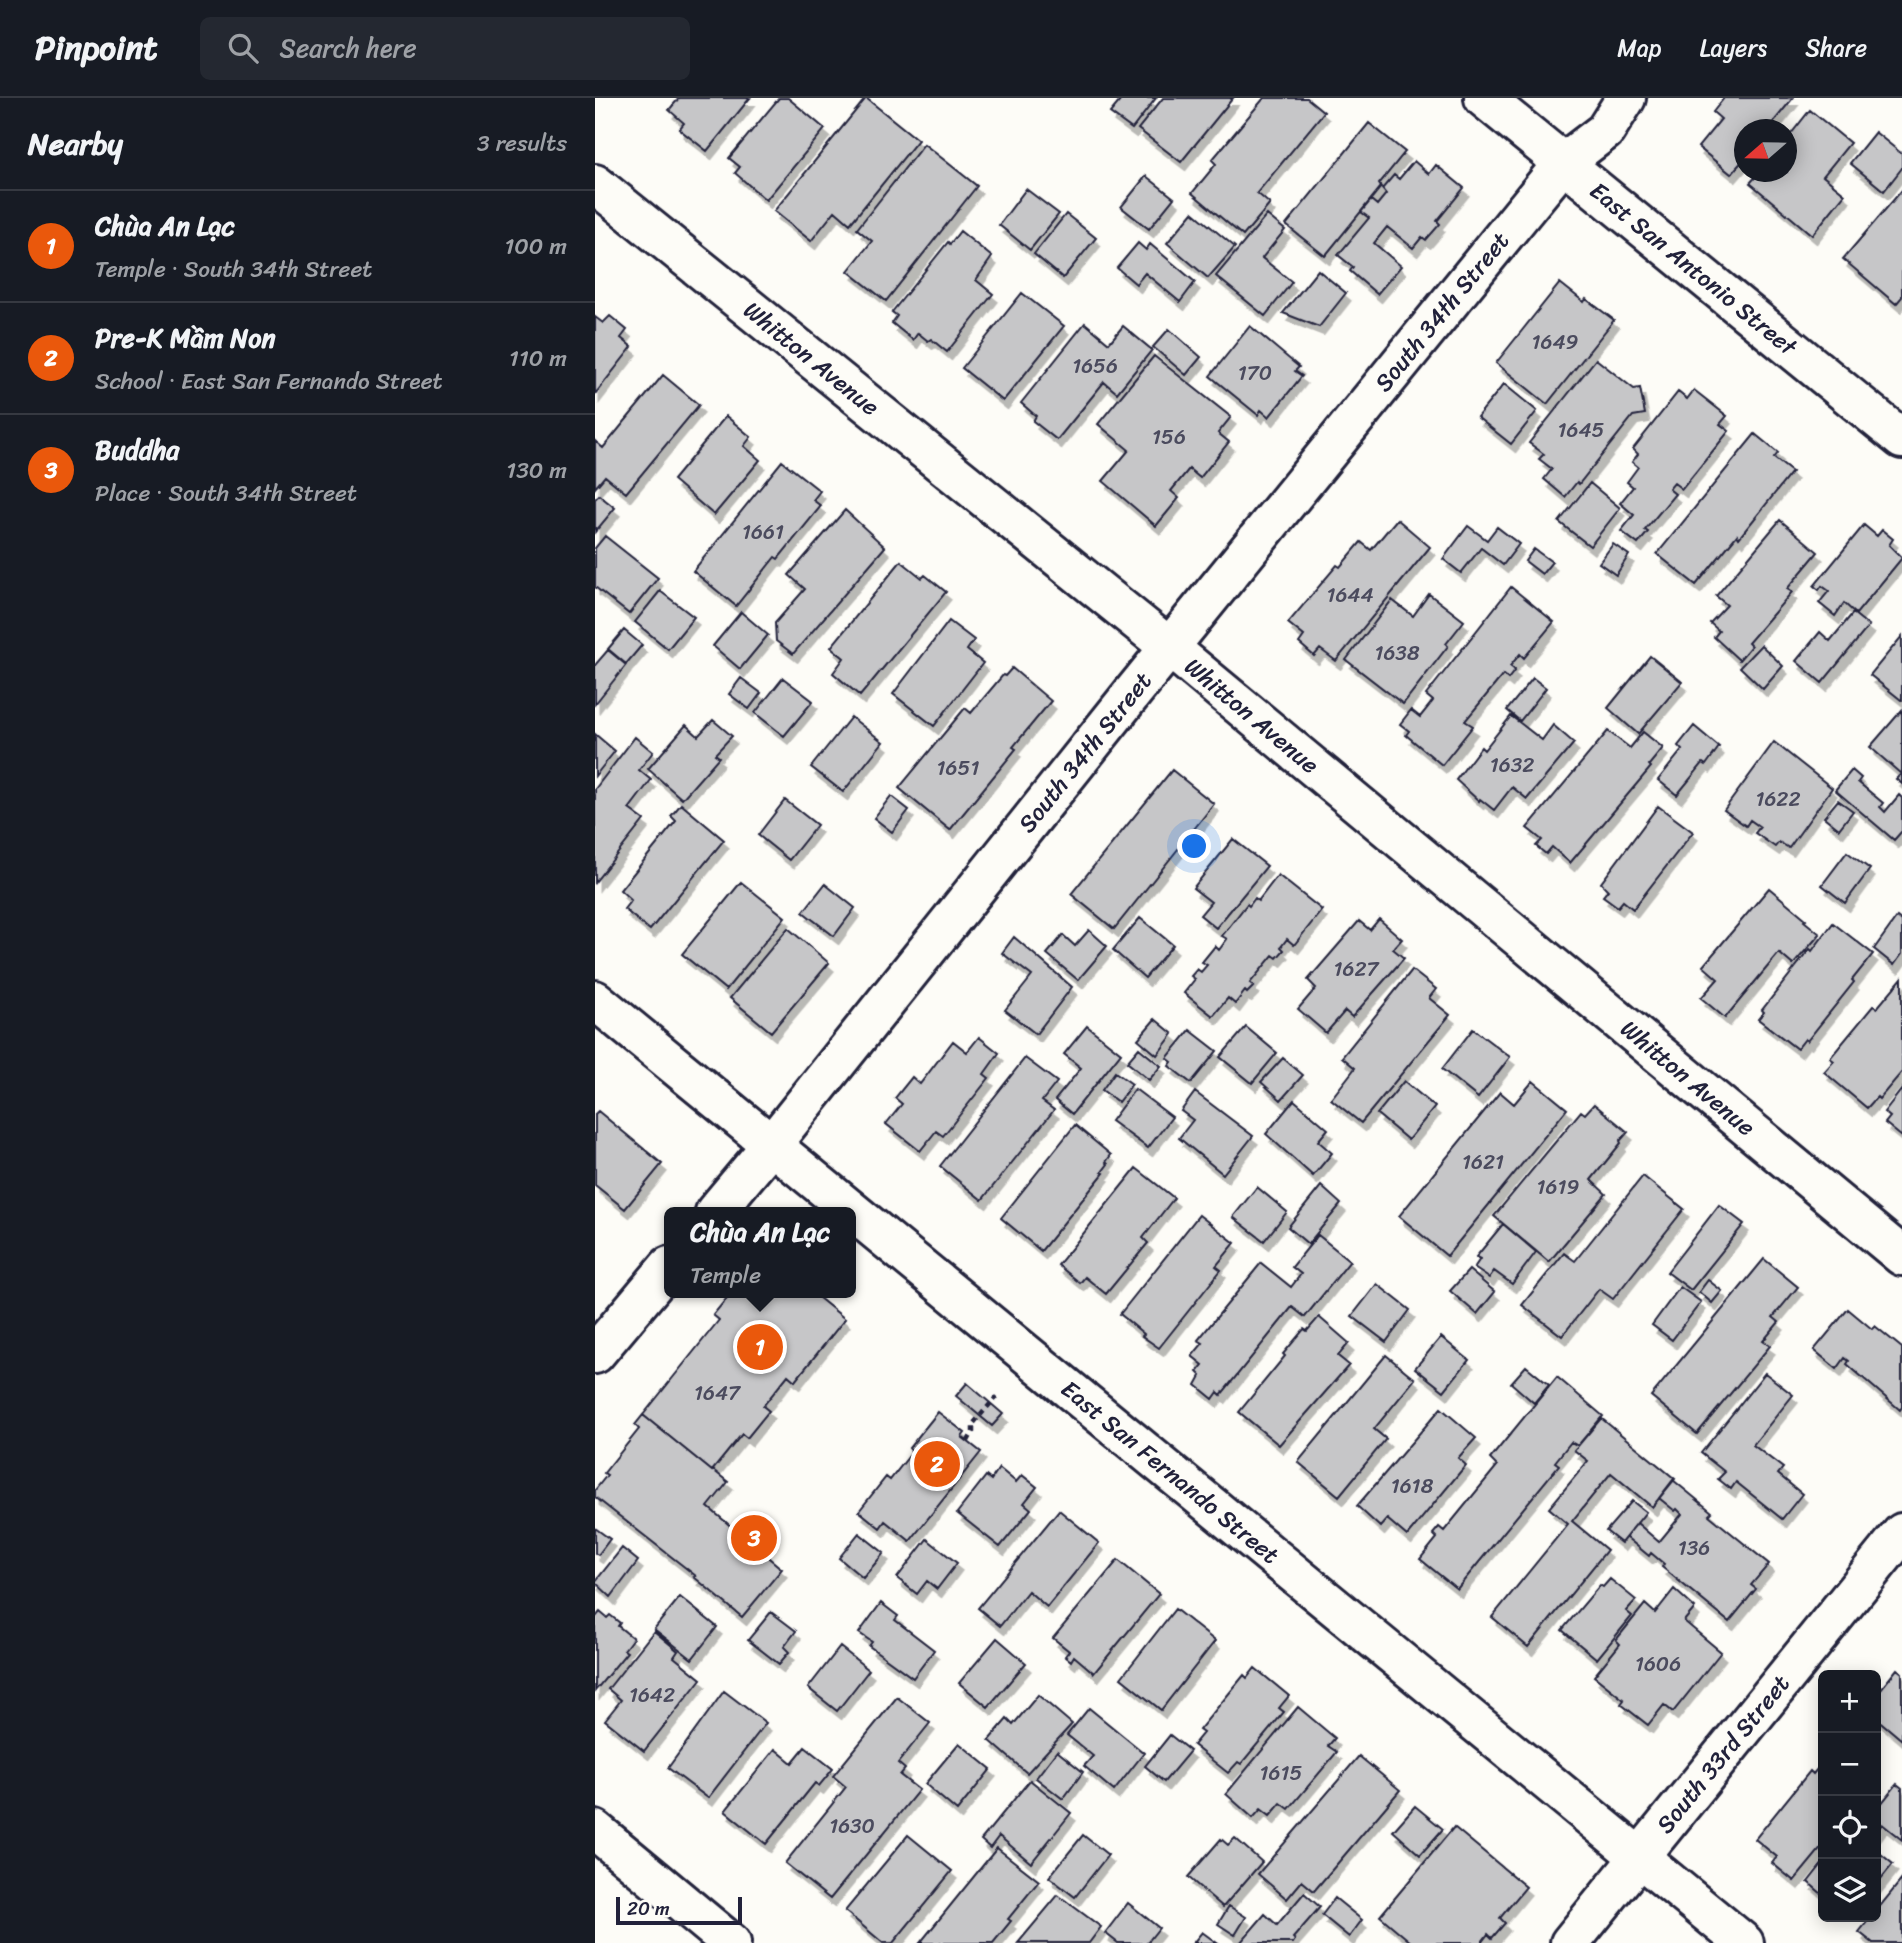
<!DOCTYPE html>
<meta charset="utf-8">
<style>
body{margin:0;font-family:Sriracha,sans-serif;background:#242831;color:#f1f3f6}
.controls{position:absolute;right:21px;bottom:21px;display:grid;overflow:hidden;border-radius:10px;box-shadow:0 4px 18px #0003}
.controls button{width:63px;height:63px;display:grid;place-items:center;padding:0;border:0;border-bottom:2px solid #363941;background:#171b24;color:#f1f3f6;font:35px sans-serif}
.compass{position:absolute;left:1139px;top:21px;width:63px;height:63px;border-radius:50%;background:#171b24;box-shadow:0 4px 18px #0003;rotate:250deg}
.scale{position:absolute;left:21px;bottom:18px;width:126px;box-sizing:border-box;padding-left:7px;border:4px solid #22223b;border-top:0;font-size:19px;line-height:24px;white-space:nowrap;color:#22223b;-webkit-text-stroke:5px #fdfcf7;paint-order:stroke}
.you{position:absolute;left:600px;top:749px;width:24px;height:24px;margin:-18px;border:5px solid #fff;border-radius:50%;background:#1a73e8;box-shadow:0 0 0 10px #1a73e833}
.badge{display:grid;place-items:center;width:46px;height:46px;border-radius:50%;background:#ea580c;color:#fff;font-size:23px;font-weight:700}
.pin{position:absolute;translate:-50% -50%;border:4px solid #fff;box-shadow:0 2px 7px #0006}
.popup{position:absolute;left:69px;top:1109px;width:192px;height:91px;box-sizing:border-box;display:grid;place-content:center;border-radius:10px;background:#171b24;filter:drop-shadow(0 2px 5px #0005);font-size:23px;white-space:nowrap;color:#9ea1a6}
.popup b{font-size:26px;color:#f1f3f6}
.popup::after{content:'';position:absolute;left:50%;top:100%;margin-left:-14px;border:14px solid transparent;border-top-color:#171b24}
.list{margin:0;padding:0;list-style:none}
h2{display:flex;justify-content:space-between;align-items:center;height:91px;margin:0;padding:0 28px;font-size:30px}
h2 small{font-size:23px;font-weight:400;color:#9ea1a6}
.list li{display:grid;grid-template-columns:46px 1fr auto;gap:21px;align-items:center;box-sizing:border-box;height:112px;padding:0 28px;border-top:2px solid #363941}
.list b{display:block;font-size:26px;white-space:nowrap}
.list p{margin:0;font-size:23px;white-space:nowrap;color:#9ea1a6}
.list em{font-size:23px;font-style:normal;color:#9ea1a6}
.icon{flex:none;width:38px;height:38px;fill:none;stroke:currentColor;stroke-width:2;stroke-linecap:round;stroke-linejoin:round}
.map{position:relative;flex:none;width:1307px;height:1845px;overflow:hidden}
header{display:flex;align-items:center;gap:42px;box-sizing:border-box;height:98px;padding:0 35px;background:#171b24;border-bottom:2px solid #363941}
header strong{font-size:33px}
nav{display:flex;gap:38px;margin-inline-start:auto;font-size:24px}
.search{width:490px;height:63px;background:#242831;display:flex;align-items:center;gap:18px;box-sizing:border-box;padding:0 24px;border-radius:10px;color:#9ea1a6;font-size:26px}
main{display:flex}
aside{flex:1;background:#171b24}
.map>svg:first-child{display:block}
</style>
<header>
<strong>Pinpoint</strong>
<div class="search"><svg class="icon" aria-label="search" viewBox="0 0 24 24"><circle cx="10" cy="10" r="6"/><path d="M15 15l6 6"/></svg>Search here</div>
<nav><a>Map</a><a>Layers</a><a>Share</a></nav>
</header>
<main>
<aside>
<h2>Nearby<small>3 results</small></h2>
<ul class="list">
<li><span class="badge">1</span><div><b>Chùa An Lạc</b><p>Temple · South 34th Street</p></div><em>100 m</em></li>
<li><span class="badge">2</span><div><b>Pre-K Mầm Non</b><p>School · East San Fernando Street</p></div><em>110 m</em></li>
<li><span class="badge">3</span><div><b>Buddha</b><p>Place · South 34th Street</p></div><em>130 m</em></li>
</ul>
</aside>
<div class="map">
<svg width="1307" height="1845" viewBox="0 0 1307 1845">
<defs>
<filter id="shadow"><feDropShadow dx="4.5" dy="8" stdDeviation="0" flood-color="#0004"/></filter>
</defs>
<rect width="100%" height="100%" fill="#fdfcf7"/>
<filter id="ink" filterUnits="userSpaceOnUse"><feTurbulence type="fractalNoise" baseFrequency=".0143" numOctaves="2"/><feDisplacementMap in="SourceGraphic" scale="14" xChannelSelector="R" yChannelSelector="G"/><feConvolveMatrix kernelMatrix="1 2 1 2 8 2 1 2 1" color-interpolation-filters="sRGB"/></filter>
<g filter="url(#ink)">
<path fill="#c6c6c8" stroke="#22223b" stroke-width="2" filter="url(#shadow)" d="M84,0H155L112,53L84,31L89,25L74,12Z
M184,0H193L230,31L171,102L140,75L145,69L134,60Z
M271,0L323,42L255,126L240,113L216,143L179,113Z
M522,0H561L537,31L515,15L525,3Z
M568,0H638L586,64L543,31Z
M669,0H712L729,14L662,95L675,106L648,138L597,95L621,66L617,62Z
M1129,0H1198L1172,32H1150V60L1136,76L1103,49L1126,21L1118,14Z
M1215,12L1255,45L1228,78L1250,96L1217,137L1155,85L1165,74H1192V41Z
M774,25L810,54L784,86L786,89L730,158L691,127Z
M1280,34L1307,56V70L1289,93L1255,65Z
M329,46L382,88L291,203L253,173L277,143L262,131Z
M819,63L834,76L841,67L869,90L842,123L845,126L831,142L827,139L818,150L792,129L779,145L806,168L782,196L755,173L758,169L743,157L774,120L766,114L776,102L782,107L791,96L787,91L799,77L804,81Z
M551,78L579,100L554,131L526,109Z
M431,91L464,116L435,152L404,127Z
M1307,92V199L1301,206L1248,161Z
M598,114L640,149L613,180L572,145Z
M471,116L501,140L468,180L439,156Z
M672,117L690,132L667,160L697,184L670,218L621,178Z
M365,133L397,159L381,182L398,196L352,254L336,241L333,243L323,235L318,242L297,225L302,218L297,214L353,144L355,146Z
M543,145L551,152L555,146L600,184L585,204L550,175L541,186L522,170Z
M723,172L751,195L724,229L688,215Z
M965,185L989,204L991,201L1019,222L952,306L901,265Z
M427,195L469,228L408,303L367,270Z
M15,218L32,232L26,240L37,249L0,296V219L8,225Z
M490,225L514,245L528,228L557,252L522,295L509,284L462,342L438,323L441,318L426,305Z
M655,228L704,269L700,273L707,278L674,319L666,312L663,317L615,278Z
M574,231L606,259L591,277L558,249Z
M559,258L636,319L623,335L634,344L605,380L594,371L576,393L584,400L561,428L508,383L534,352L503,326Z
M1001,261L1039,291L1045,290L1050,316L1038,318L984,386L982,384L970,399L949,381L957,371L944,361L949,356L934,345Z
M68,277L104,307L31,395L10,378L0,390V343L8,350Z
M909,286L942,313L916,346L882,319Z
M1099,292L1132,318L1125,326L1134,333L1087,391L1079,385L1074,391L1080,396L1050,432L1053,434L1043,446L1026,433L1039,417L1025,405L1038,389L1032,384L1043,369L1037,364L1043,356L1038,351L1083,294L1092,301Z
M131,318L156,339L149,348L165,362L119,417L78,382Z
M1160,336L1183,355L1179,360L1197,374L1144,440L1142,437L1101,487L1062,456Z
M187,363L225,393L218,402L226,408L183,461L180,459L141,508L98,473Z
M995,385L1025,410L995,448L964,424Z
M4,397L20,410L0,434V401Z
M250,412L290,449L198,556L181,543L180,525L210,491L194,477Z
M802,421L835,449L741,563L725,551L719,558L704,545L709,538L693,525L742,467L745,469L766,444L776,452Z
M1185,422L1223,454L1192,491L1197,494L1153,545L1156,548L1144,562L1119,539L1124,533L1115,525L1132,507L1121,498Z
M1269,427L1282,438L1287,432L1298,441L1294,447L1307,460L1261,516L1249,505L1240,518L1224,505L1234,493L1227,488L1224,492L1219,488Z
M873,428L892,442L902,429L924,446L908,467L886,450L866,475L848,461Z
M10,438L63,480L34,516L0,489V450Z
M1018,446L1034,457L1021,477L1004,465Z
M939,451L957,464L947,476L930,463Z
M306,463L327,480L330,477L351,494L265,598L238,575L249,560L236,549Z
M916,489L959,524L929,560L925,556L915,568L920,572L913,581L908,577L870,623L878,628L847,667L811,637L814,633L805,626L816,612L825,619L838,603L831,597Z
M65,493L99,519L73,551L40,524Z
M834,496L869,523L851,546L853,548L808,606L751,562L797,502L818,518Z
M146,514L173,537L145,571L118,548Z
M1258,515L1274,528L1227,585L1201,563L1225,534L1235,543Z
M354,523L379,542L372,552L388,565L339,628L298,596Z
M29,532L47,547L31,566L13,551Z
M1307,538V602H1306L1275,577Z
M1166,547L1188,568L1168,591L1145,569Z
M13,552L31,567L0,606V567Z
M1055,558L1087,584L1043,636L1013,610Z
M417,570L456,603L418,649L421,651L355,732L304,690L370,610L376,615L408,577L410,578Z
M146,580L166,595L154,611L134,596Z
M188,580L218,603L189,638L160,615Z
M938,580L951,590L925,623L912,612Z
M1307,612V686L1301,681L1306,676L1275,649Z
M916,618L947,642L958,627L979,645L932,701L917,689L899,712L885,701L884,703L861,682L886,649L889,652Z
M256,619L288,644L248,694L216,669Z
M118,622L137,638L120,656L124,659L87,701L53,671L91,627L103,638Z
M1099,628L1124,649L1111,667L1108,665L1082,697L1063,682L1087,652L1083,648Z
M1013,633L1035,650L1048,634L1068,650L1054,667L1056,669L975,765L957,749L951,756L941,748L947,742L932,730Z
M0,636L20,653L0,678Z
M40,639L58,654L44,672L56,682L34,711L49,722L0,784V691Z
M1179,644L1237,690L1194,750L1184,744L1180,749L1160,735L1165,729L1155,722L1151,728L1129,712Z
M577,672L619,706L519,831L476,796Z
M1257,672L1266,680L1263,684L1288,705L1285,709L1290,714L1304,697L1307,700V733L1299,742L1240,692Z
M296,698L314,712L297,734L279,720Z
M190,702L222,727L194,762L163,737Z
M1243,702L1258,713L1244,731L1229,719Z
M86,706L129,742L55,832L29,811L36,802L25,792L81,723L76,718Z
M1063,708L1098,734L1038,811L1028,803L1023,809L1008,798L1013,792L1006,785Z
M638,741L672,768L621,830L605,817L616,804L598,790Z
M1252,754L1275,771L1250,805L1227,787Z
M683,777L727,812L699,847L692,841L686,849L689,852L682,860L678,857L655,885L659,888L652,895L650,893L640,906L633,900L618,918L589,895L600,881L596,878L602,871L606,874L612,867L607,864L620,848L624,852L632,841L627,838L652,806L654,808L660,800L663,803Z
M146,784L190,819L131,892L87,856Z
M230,786L260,810L239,838L208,814Z
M1174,790L1211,821L1209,823L1225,836L1198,867L1184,855L1130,920L1106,900L1123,881L1108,868Z
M1302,819L1307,823V856L1299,867L1279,851Z
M545,820L578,847L550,880L518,852Z
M784,821L807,841L798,851L809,860L757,919L750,913L731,935L703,911L721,890L713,882L764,823L775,832Z
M1238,825L1278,856L1257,882L1259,884L1212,943L1210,941L1202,951L1163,921L1169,914L1167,912L1215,851L1217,853Z
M193,830L234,865L176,934L135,900Z
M494,832L512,848L483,882L452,856L468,837L480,848Z
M419,839L477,889L441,936L410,912L437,878L407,855Z
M817,872L841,891L834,900L855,917L766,1025L736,1001L760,970L747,959Z
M1307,880V974L1284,1001L1282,999L1272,1010L1229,974L1239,963L1235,960L1278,908L1282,910Z
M560,921L578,936L562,957L543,941Z
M492,928L526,955L477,1016L460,1002L486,970L469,956Z
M651,929L682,955L657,985L625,959Z
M878,931L915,959L883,1000L847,971Z
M595,932L622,953L596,985L574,968L577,964L572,960Z
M384,939L404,955L389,976L394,980L348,1038L341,1033L325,1053L291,1026L307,1006L300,1000L317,979L325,986L358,943L372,954Z
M544,950L566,968L554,982L532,964Z
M430,960L462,984L447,1003L459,1012L387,1102L345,1068Z
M688,960L708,977L686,1002L666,984Z
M520,974L537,986L523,1004L507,992Z
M809,983L840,1009L813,1042L782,1016Z
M938,983L972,1011L852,1158L804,1118L905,994L919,1006Z
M540,991L577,1019L553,1050L516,1023Z
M1307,991V1039L1290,1025L1295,1019L1289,1014Z
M600,994L658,1038L628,1076L584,1040L598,1022L586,1013Z
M699,1002L733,1031L723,1043L737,1055L718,1078L671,1036Z
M999,1006L1033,1034L1025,1043L1026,1045L996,1082L1011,1096L954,1164L899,1118L986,1013L990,1016Z
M3,1013L67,1066L30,1111L0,1087V1016Z
M480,1027L516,1057L511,1064L513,1066L507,1074L509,1075L446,1153L406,1120Z
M541,1070L579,1100L548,1140L553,1145L511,1196L490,1179L485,1185L463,1167Z
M1048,1078L1089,1111L1018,1201L1004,1191L967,1238L927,1207L969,1155L980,1163Z
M726,1088L746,1106L713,1146L693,1129Z
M662,1089L692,1114L669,1143L638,1119Z
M1124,1107L1149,1126L1096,1192L1072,1174Z
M604,1117L640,1145L621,1168L626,1172L564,1250L547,1238L549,1236L525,1216Z
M908,1126L941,1154L917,1186L899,1173L894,1180L879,1170L885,1161L881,1159Z
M723,1137L755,1163L710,1219L697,1209L626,1297L623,1294L618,1301L601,1287L606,1278L602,1274L608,1267L597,1258L608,1245L603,1242L666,1165L696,1189L706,1176L697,1169Z
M1169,1161L1203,1189L1178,1219L1184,1224L1168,1243L1175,1248L1102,1336L1056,1298Z
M874,1172L900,1194L882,1216L855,1193Z
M1113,1182L1127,1193L1117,1205L1104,1194Z
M782,1186L815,1212L791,1244L757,1218Z
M1085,1189L1106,1204L1077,1242L1057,1227Z
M136,1195H218L250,1221L200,1283L193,1277L168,1308L174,1313L152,1340L147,1336L117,1373L48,1317L124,1222L118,1217Z
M1253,1211L1277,1231L1280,1228L1307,1250V1309L1305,1312L1252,1266L1254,1263L1250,1260L1242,1271L1219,1252Z
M724,1219L754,1245L743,1258L754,1267L684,1347L644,1314L690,1258L688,1256L709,1231L712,1233Z
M846,1239L874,1262L849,1293L820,1270Z
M791,1257L820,1281L779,1331L791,1341L744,1398L703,1364Z
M931,1268L954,1287L939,1305L916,1285Z
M1170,1275L1198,1297L1158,1347L1188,1370L1183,1376L1207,1396L1187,1421L1141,1384L1136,1391L1123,1381L1130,1374L1106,1355Z
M962,1279L1008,1318L983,1348L976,1344L960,1364L964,1367L862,1491L825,1461L842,1440L838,1436L844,1429L849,1433L902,1368L895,1361Z
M372,1285L408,1316L397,1328L361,1298Z
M846,1310L881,1340L863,1360L871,1367L812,1438L792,1421L785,1429L762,1408Z
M343,1314L370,1335L367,1339L386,1354L315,1443L290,1423L285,1430L264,1413L291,1379L295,1382L317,1354L314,1350Z
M48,1317L117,1373L118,1372L133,1384L113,1409L187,1471L147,1519L99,1479L101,1478L0,1399V1392L12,1377L9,1375L44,1331L40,1327Z
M1006,1320L1080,1381L1057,1409L1016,1375L977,1423L1012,1452L933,1549L897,1519L973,1426L954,1410L993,1363L979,1352Z
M404,1370L421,1384L427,1377L442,1389L429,1405L436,1411L405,1449L362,1415L391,1378L396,1382Z
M1078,1382L1117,1414L1114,1417L1174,1466L1156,1487L1161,1491L1134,1524L1067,1469L1069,1466L1056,1455L1054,1458L1031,1439L1042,1425L1064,1444L1087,1416L1082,1411L1080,1413L1064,1400Z
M1037,1403L1051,1414L1026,1445L1011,1433Z
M464,1412L504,1445L452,1509L433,1493L405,1528L383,1510Z
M0,1430L15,1441L3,1457L0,1455Z
M264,1435L289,1455L268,1480L244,1460Z
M332,1441L362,1465L342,1491L332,1483L322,1496L302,1480Z
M27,1450L43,1463L16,1499L0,1484Z
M523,1462L564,1496L499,1575L479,1558L476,1563L470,1558L474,1553L458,1540Z
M1015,1481L1041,1502L1031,1513L1037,1518L1002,1561L967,1532L1005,1487L1008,1489Z
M1079,1491L1100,1510L1089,1523L1126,1554L1078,1614L1069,1607L1053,1627L1026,1606L1029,1602L999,1578L1025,1546L1021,1542L1050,1506L1060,1515Z
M85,1499L122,1529L97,1561L59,1531Z
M286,1505L303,1518L300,1522L339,1552L318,1580L274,1548L277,1544L264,1535Z
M580,1511L620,1543L566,1612L526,1580Z
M5,1514L12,1520L15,1517L25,1525L23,1528L38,1540L29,1552L32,1554L0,1593V1520Z
M176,1514L201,1533L189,1549L194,1554L184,1566L153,1542Z
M59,1533L83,1553L79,1559L106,1581L49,1653L10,1622L26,1602L13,1591Z
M402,1540L431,1565L393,1609L364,1585Z
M245,1549L274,1572L242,1613L213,1590Z
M660,1570L694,1598L684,1610L689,1614L646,1666L643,1664L633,1675L598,1647L608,1635L604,1632L649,1577L652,1580Z
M1302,1571L1307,1575V1642L1281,1620V1597Z
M129,1593L171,1625L113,1700L73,1670Z
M443,1597L477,1626L432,1675L394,1642L412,1621L418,1627Z
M302,1599L335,1625L303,1665L310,1671L305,1677L324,1692L235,1801L190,1765L251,1689L238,1678Z
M703,1609L740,1640L733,1648L742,1654L694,1711L686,1705L675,1718L666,1711L658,1720L631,1696Z
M494,1610L549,1655L519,1693L489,1668L498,1658L472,1637Z
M575,1637L595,1653L569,1684L550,1668Z
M364,1645L396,1671L362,1713L330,1686Z
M210,1649L238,1671L224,1688L220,1685L171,1746L130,1713L180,1651L197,1665Z
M462,1653L488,1674L468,1701L441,1680Z
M764,1658L805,1692L719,1793L707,1783L692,1801L663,1776Z
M1228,1664V1748L1199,1783L1177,1765L1182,1759L1160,1741L1215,1673L1218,1676Z
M435,1682L476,1715L436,1765L404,1738L395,1750L386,1742Z
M1302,1686L1307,1690V1742L1287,1726L1281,1734V1712Z
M820,1708L848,1731L825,1757L798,1733Z
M859,1729L931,1789L905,1820L910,1825L897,1840L893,1836L886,1845H817L785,1818Z
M313,1737L357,1773L298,1845H288L250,1813Z
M488,1737L513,1757L480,1799L454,1779Z
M640,1740L667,1764L628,1809L593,1779L626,1741L633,1747Z
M402,1750L444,1783L413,1821L416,1823L398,1845H325Z
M1281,1752L1298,1766L1281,1787Z
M1228,1765V1797L1213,1784Z
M1307,1781V1845H1278L1264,1834L1276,1819H1281V1813Z
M709,1795L725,1809L698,1840L700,1842L698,1845H645L670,1816L682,1827Z
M463,1797L506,1829L494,1845H423Z
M740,1800L767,1822L754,1839L727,1817Z
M533,1805L564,1830L552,1845H523L510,1835Z
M634,1808L651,1819L640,1837L623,1826Z
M607,1834L622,1845H598Z"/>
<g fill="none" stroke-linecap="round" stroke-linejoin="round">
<defs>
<g id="minor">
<path id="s1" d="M889,0L1307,341"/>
<path id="s2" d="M0,86L574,549L1307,1158"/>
<path id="s3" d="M0,902L1149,1845"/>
<path id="s4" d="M120,1114L177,1046L539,593L928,114L968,65L1010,33L1031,0"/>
<path d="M0,1256L74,1168"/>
<path d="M0,1732L136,1845"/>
<path id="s5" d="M975,1845L1307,1435"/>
</g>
</defs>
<use href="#minor" stroke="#22223b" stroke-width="44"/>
<path stroke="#22223b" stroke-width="4.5" stroke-dasharray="5 5" stroke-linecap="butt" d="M373,1343L378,1334V1326L401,1299"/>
<use href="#minor" stroke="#fdfcf7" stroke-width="38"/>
</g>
</g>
<g text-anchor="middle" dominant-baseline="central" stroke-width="5" stroke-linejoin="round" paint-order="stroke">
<g font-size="21" fill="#4b4b5e">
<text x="960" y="244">1649</text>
<text x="500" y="268">1656</text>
<text x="660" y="275">170</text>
<text x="986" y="332">1645</text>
<text x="574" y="339">156</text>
<text x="168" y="434">1661</text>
<text x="755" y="497">1644</text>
<text x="802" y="555">1638</text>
<text x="917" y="667">1632</text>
<text x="363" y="670">1651</text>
<text x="1183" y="701">1622</text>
<text x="761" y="871">1627</text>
<text x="888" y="1064">1621</text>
<text x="963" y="1089">1619</text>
<text x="122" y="1295">1647</text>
<text x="817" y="1388">1618</text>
<text x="1099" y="1450">136</text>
<text x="1063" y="1566">1606</text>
<text x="57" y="1597">1642</text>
<text x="686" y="1675">1615</text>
<text x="257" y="1728">1630</text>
</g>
<g font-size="24" fill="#22223b" stroke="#fdfcf7">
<text stroke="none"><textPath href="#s1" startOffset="270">East San Antonio Street</textPath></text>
<text stroke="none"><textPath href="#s4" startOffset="1157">South 34th Street</textPath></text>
<text stroke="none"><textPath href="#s2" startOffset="278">Whitton Avenue</textPath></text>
<text stroke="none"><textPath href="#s2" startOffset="845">Whitton Avenue</textPath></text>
<text stroke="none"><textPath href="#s4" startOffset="590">South 34th Street</textPath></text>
<text stroke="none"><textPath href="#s2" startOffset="1412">Whitton Avenue</textPath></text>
<text stroke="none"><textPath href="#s3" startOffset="744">East San Fernando Street</textPath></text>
<text stroke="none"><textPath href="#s5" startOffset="243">South 33rd Street</textPath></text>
</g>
</g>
</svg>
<div class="controls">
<button>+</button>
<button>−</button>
<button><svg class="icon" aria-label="locate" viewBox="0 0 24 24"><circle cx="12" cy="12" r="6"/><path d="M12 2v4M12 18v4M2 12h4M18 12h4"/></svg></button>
<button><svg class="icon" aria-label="layers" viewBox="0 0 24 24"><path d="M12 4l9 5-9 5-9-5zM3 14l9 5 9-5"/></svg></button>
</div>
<svg class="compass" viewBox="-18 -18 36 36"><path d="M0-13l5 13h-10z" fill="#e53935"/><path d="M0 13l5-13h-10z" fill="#9ea1a6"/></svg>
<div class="scale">20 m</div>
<div class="you"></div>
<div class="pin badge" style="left:165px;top:1249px">1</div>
<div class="popup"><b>Chùa An Lạc</b>Temple</div>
<div class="pin badge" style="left:342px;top:1366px">2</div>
<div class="pin badge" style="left:159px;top:1440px">3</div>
</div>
</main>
